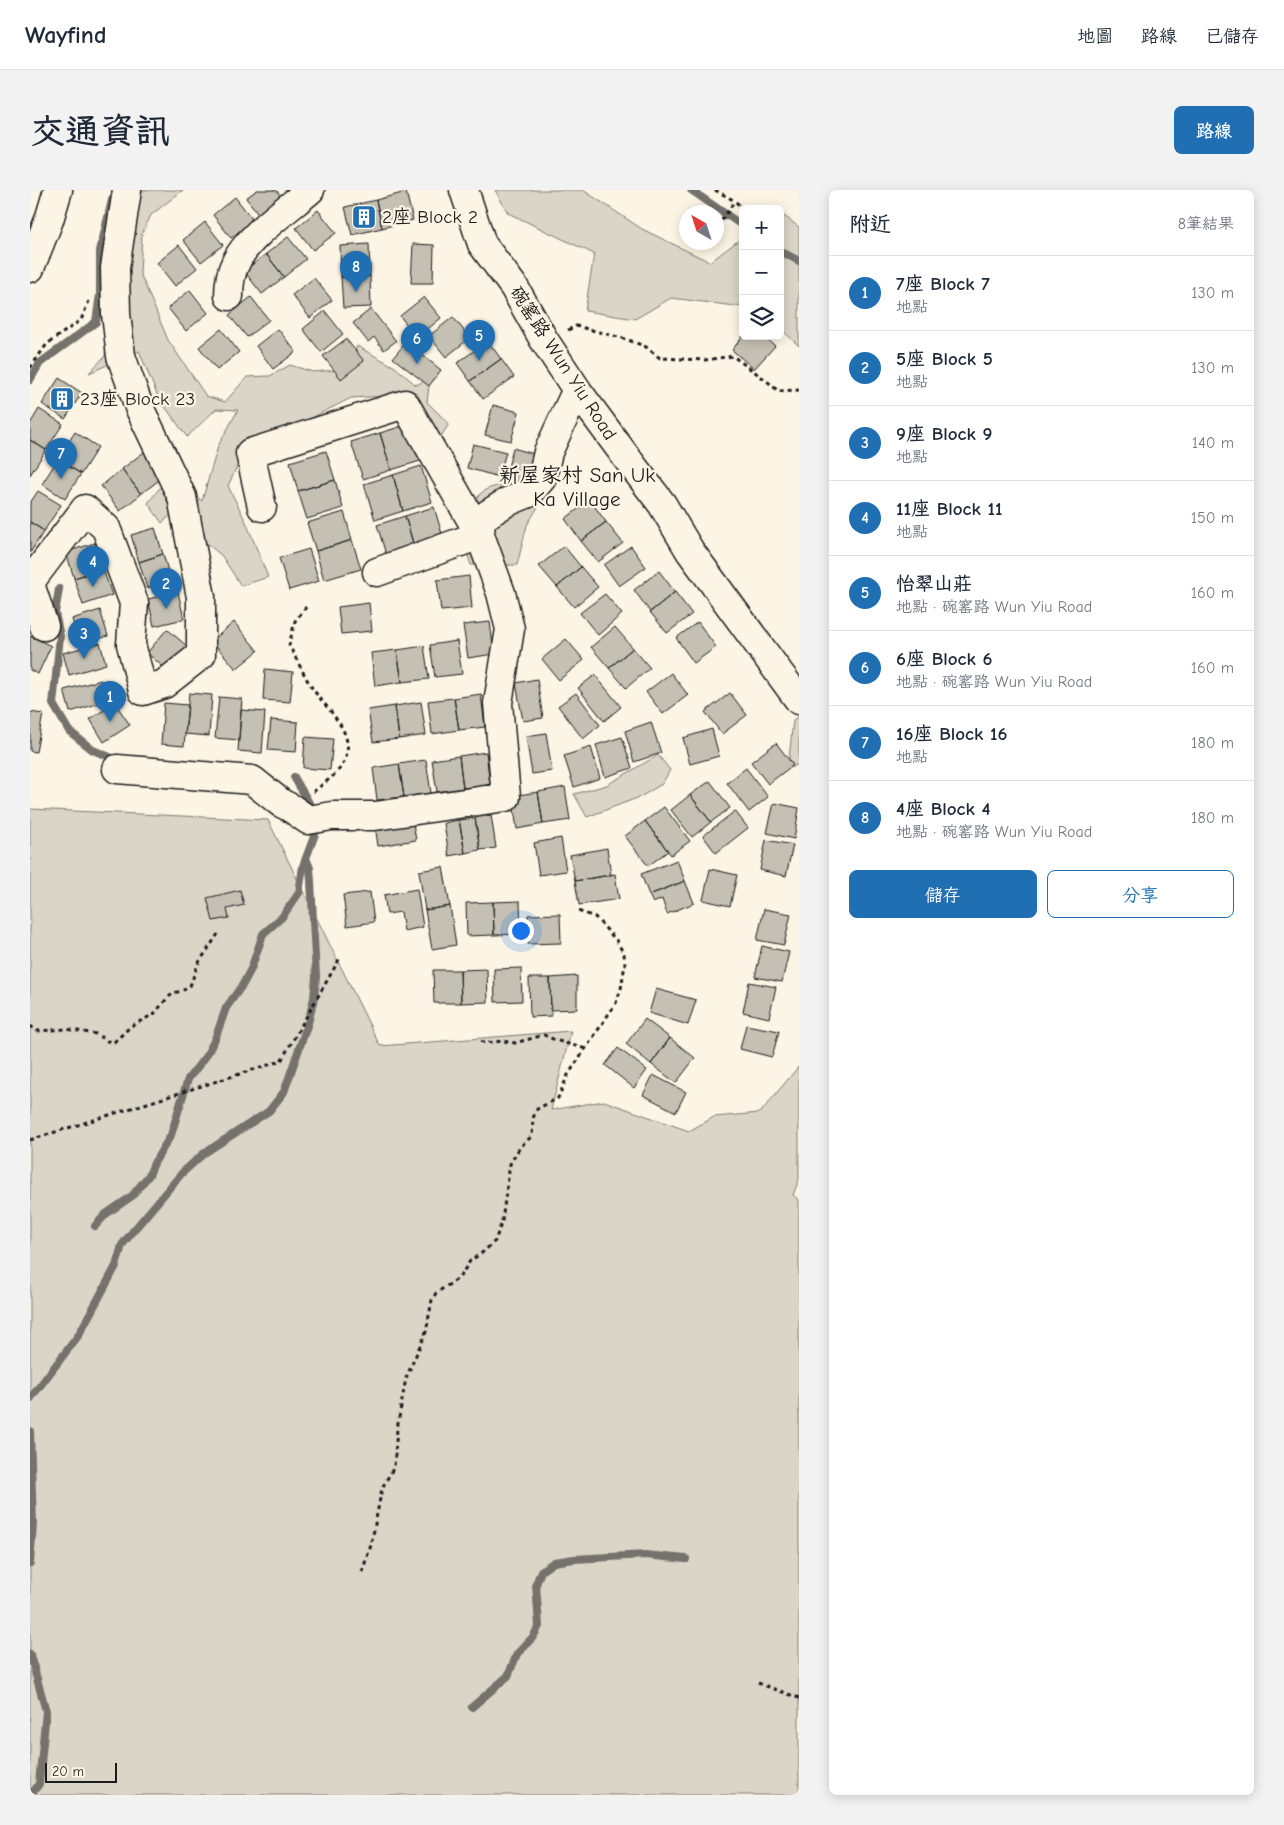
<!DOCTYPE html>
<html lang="zh-TW">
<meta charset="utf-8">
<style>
body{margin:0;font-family:"Comic Neue","LXGW WenKai TC",sans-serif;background:#f2f2f3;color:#1f2937}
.controls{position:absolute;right:15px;top:15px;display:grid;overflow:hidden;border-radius:8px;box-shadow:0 2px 12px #0003}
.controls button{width:45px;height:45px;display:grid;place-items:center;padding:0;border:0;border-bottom:1px solid #e0e1e3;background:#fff;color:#1f2937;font:25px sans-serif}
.compass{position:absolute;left:649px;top:15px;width:45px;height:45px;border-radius:50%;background:#fff;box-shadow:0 2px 12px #0003;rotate:321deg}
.scale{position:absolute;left:15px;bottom:12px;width:72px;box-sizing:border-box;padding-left:5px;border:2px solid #1c1c1c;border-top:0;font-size:14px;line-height:18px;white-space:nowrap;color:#1c1c1c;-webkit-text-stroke:4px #fcf5e5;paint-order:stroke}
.you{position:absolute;left:490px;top:740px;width:18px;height:18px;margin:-12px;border:4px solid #fff;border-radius:50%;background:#1a73e8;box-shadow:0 0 0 8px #1a73e833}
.badge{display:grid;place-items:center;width:32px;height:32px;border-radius:50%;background:#1f6fb2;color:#fff;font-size:16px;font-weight:700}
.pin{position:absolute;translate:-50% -41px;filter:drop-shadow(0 1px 2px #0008)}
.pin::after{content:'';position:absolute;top:26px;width:18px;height:15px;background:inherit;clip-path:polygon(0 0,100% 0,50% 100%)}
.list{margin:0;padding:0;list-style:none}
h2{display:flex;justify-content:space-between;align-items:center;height:65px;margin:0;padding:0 20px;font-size:21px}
h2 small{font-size:16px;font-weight:400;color:#747a83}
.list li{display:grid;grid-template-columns:32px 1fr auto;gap:15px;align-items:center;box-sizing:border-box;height:75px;padding:0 20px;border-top:1px solid #e0e1e3}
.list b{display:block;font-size:19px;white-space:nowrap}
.list p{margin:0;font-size:16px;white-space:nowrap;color:#747a83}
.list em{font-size:16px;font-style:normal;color:#747a83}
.actions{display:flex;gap:10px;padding:15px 20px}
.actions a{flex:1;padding:11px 0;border:1px solid #1f6fb2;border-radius:8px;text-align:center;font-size:18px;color:#1f6fb2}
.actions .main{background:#1f6fb2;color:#fff}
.icon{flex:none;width:28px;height:28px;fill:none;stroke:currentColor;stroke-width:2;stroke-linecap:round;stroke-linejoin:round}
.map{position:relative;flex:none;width:769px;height:1605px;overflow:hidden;border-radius:8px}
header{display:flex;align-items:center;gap:30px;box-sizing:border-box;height:70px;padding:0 25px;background:#fff;border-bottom:1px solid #e0e1e3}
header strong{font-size:24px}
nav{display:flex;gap:28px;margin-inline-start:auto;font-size:18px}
.intro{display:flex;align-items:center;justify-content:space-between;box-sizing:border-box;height:120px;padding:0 30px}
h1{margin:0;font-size:35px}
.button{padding:12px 22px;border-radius:8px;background:#1f6fb2;color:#fff;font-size:18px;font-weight:700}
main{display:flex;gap:30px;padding:0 30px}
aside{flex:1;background:#fff;border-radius:8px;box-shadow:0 2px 12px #0003}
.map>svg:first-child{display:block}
</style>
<header>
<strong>Wayfind</strong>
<nav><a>地圖</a><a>路線</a><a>已儲存</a></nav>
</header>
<div class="intro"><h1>交通資訊</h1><a class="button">路線</a></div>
<main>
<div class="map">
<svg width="769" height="1605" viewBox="0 0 769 1605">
<rect width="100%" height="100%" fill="#fcf5e5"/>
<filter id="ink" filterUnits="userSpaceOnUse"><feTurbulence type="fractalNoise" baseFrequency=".02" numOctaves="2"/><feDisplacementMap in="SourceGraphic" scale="10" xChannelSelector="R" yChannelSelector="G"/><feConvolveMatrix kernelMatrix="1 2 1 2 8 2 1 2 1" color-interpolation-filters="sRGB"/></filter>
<g filter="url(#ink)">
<path fill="#dbd5c8" stroke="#7c7872" d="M92,0H153L121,25L112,44L110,83L138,150L176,206L195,212L217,187L240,186L260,175L283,182L319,179L327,156L365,177L386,195L400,188L397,212L419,234L410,248L376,205L321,208L240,249L218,252L198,296L216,332L238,387L211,396L192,366L142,324L132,333L118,313L136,290L157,298L172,311L188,256L208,220L186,219L157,247L128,207L109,161L59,183L75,166L81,56Z
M465,0H553L612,39L680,72L713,47V117L641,108L605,129L555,121L564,64L478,23Z
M750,23L769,37V156L750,138Z
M503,285L516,304L497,335L487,375H441L428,337L450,304L457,299Z
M769,526V574L758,579L763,530Z
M628,565L640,580L632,594L610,607L557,627L544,604L577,595Z
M0,619L238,630L350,856L541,841L521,920L574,911L659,941L684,927L730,923L769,876V989L763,1005L769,1010V1605H0Z"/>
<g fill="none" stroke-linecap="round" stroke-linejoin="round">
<path stroke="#75726c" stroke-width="8" d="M661,0L713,36
M750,61L769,71
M0,190L10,173L66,132L70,104V61L82,10
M29,399L25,423L30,446L23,514L39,541L63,560L89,571
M264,587L282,618L283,623
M65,1036L76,1024L102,1006L119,985L124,973L141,945L158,889L176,866L185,849L196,818L213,794L221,779L233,744L252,727L269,703L273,676L276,668
M0,1209L48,1146L86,1076L92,1055L103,1041L152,983L173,964L239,921L254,902L278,833L284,808L286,787L281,691L280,678L276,668L285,644L284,634
M0,1241L3,1334L0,1373
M0,1464L16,1521L9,1594L1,1605
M442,1517L478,1486L487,1464L503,1447L509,1436L506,1394L511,1381L524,1372L544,1369L615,1365L656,1369"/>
</g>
<path fill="#c4c0b3" stroke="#1c1c1c" d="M227,0H246L257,13L234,31L216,8Z
M376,2L383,30L352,38L346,10Z
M205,7L223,30L201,48L183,25Z
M346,10L352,38L322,45L315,17Z
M288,20L306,43L283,60L266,38Z
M175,32L193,55L171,72L153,50Z
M258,47L276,69L254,87L236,64Z
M339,54L340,86L311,87L310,56Z
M383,54L404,55L403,93H381Z
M149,55L167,78L145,96L127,73Z
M236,64L254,87L232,104L214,81Z
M340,86L341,117L313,118L311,87Z
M284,88L302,110L280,128L262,105Z
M160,100L178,123L156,141L138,118Z
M221,107L239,130L217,147L199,125Z
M394,107L411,128L387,148L370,126Z
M341,119L366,151L354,160L344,147L338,152L323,133Z
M295,121L313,144L291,162L273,139Z
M423,127L440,148L416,167L399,146Z
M191,139L209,162L187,180L169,157Z
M248,139L266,162L243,179L226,156Z
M713,146H734L745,156L724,179L702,160Z
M316,149L334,171L311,189L293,166Z
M458,151L471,169L440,191L427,173Z
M376,152L411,180L399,196L363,168Z
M471,169L484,187L453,209L440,191Z
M29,188L52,203L35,229L12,214Z
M463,215L489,222L481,251L455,245Z
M9,219L33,234L16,260L0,250V234Z
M379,234L390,271L361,280L350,243Z
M45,242L68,257L51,284L28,269Z
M350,243L361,280L333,289L321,252Z
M0,250L16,260L0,285Z
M443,254L476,262L469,287L437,278Z
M483,258L504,264L494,302L473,296Z
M296,261L305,290L268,301L260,272Z
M114,262L133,287L111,304L92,279Z
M28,269L51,284L35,309L12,294Z
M391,276L402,312L373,321L363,285Z
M92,279L111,304L90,321L71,296Z
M363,285L373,321L345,330L334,294Z
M305,290L313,318L277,329L268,301Z
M8,301L31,315L14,341L0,332V313Z
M560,310L576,332L551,351L535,329Z
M404,317L415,354L386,363L375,326Z
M314,322L322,350L286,361L277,333Z
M375,326L386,363L358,371L347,335Z
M0,332L14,341L0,363Z
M576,332L593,353L568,372L551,351Z
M125,338L133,364L109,372L101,345Z
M322,350L331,379L294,390L286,361Z
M65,353L73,379L44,388L36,362Z
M534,356L551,377L527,397L509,376Z
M601,356L616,377L589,396L574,375Z
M279,359L289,391L259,400L249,368Z
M133,364L141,391L117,398L109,372Z
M551,377L568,397L544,417L527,397Z
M73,379L82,405L53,415L44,388Z
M629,381L645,402L620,422L604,400Z
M439,386L442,418L411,421L407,390Z
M148,402L154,429L124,436L118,409Z
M645,402L662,424L637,443L620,422Z
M575,404L592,424L568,445L550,423Z
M339,413L342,441L311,444L308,417Z
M70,420L78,446L50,455L42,429Z
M204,432L228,461L206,479L182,451Z
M460,432L464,464L438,468L433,435Z
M668,432L686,457L664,473L646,448Z
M585,437L603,458L579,478L561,457Z
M137,439L158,457L138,481L117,463Z
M0,446L21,456L8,484L0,480Z
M536,449L554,470L529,490L512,469Z
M427,451L432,484L405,487L400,455Z
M70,453L76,474L39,485L33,463Z
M394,456L399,489L372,492L367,460Z
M603,458L620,478L596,498L579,478Z
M367,460L372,492L345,496L341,463Z
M235,479L263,482L260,512L233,510Z
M641,483L658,505L633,524L616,502Z
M565,485L591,517L574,531L548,498Z
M507,489L513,528L493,531L486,493Z
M71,490L77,511L40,522L34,500Z
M159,503L182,505L179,546L155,544Z
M546,503L570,535L553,549L528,516Z
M700,503L717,525L692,544L675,522Z
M451,504L455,537L429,540L424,508Z
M189,507L212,509L209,550L185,548Z
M424,508L429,540L402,544L398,511Z
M391,512L396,545L369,549L365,516Z
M85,513L100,535L74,552L60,529Z
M134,513L158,515L154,556L131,554Z
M365,516L369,549L343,552L338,520Z
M211,520L235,522L232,563L208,561Z
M0,522L13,524L6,562L0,561Z
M241,530L268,532L266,562L238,560Z
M621,532L631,563L604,572L595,541Z
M682,539L689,566L660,574L653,548Z
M516,543L522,581L502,584L496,546Z
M275,547L303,549L300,580L273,578Z
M592,547L602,578L575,587L566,555Z
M746,553L763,575L738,594L721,572Z
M561,557L570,588L544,597L534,566Z
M456,562L460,595L433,598L429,566Z
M429,566L433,598L407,602L402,570Z
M396,570L401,603L374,607L369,574Z
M369,574L374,607L347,610L343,578Z
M716,578L738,607L719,622L697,593Z
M680,591L700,618L681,632L660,605Z
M535,597L540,630L513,634L508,602Z
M508,602L513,634L487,639L482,606Z
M660,605L681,632L662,647L641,620Z
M744,613L769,618L764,649L737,643Z
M634,617L660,651L641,665L615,631Z
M705,621L718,638L686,663L673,646Z
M461,625L466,658L450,660L445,628Z
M382,628L386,650L348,656L345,635Z
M445,628L450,660L435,663L429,630Z
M429,630L435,663L419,666L414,633Z
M615,631L638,661L618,676L595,646Z
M531,648L536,681L509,685L504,653Z
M736,650L763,655L756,686L730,680Z
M577,658L581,685L545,691L540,665Z
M647,670L655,691L619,705L611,684Z
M413,677L420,716L395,720L389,681Z
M680,679L707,685L700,716L673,710Z
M585,684L589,709L549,715L545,691Z
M655,691L664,713L637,724L632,709L623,713L619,705Z
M387,699L393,737L374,741L371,722L357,724L354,705Z
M210,700L214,715L197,719L199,728L183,731L177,708Z
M340,702L344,732L317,736L313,705Z
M490,711L491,744L464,745L463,712Z
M463,712L464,745L437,746L436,713Z
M420,716L426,755L402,759L395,720Z
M734,719L761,724L754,755L727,750Z
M530,724L531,753L498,754V725Z
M732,756L759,762L752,792L725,787Z
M491,778L492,811L465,812L464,779Z
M457,779L458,812L431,813L430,780Z
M403,780H430L431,813H404Z
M547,786V819L521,820L520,788Z
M499,788H520L521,826L500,827Z
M719,792L746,797L739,828L713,822Z
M626,799L666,810L658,835L619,823Z
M615,829L640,848L621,874L596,854Z
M716,835L749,841L742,867L710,859Z
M640,848L665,868L646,893L621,874Z
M588,858L617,880L604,898L575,875Z
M623,885L656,902L646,922L613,905Z"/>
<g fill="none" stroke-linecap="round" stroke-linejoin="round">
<defs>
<path id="minor" d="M434,0L452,54L484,97L514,150L549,203L605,279L632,314L660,361L769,510
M0,78L19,30L28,0
M199,106C199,94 200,83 206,72C217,47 258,19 280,0
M450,345L451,331L458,324L477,312L499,303L512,288L518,262L543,208L549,203
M347,382L450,345
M0,392L55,319L76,338L104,413L101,454L113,501L134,494L171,465V407L152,307L109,217L91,166L86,124L85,78L97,0
M0,394L14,436
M87,579L222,590L251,613L261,618L278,630L302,626H345L476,607L468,513L480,439L471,403L450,345L375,214L220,263L232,317"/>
</defs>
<use href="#minor" stroke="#1c1c1c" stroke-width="31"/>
<path stroke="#1c1c1c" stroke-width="3" stroke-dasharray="4 4" stroke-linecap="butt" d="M685,0L705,11L713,19
M687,37L705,11
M538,140L546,136L596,149L616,157L630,168L675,170L703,166C718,178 734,187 748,201L769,200
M0,178L17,154L51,130L59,111
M276,417L265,431L259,455C266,468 272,481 279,493C293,518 333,544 311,577C304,587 291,595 282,603
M0,836L8,841L36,839L66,844L77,851L84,852L101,836L124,824L135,811L143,803L152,801L160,796L168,774L188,744
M451,851L455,853L473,851L485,853L514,845L525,850L556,859
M0,950L251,871L310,768
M332,1382L341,1355L352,1298L364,1277L367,1239L376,1188L396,1142L402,1110L406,1103L429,1088L440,1071L453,1062L465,1051L472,1031L480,974L490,957L502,946L503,928L507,919L528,908L538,885L586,813L591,799L595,774L594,764L586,750L565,727L545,720
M728,1493L769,1508"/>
<use href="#minor" stroke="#fcf5e5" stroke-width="28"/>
</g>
</g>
<defs>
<symbol id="building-square" viewBox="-11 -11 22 22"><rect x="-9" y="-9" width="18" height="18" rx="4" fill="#1f6fb2" stroke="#fcf5e5"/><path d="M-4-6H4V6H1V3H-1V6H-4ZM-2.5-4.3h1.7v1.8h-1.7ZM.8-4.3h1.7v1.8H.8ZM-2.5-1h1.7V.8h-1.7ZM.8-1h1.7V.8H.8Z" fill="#fff"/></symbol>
</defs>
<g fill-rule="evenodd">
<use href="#building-square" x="320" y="13" width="28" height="28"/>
<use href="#building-square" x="18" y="195" width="28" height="28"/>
</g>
<g text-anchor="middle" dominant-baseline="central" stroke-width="4.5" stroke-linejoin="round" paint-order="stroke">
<g font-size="19" fill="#1c1c1c" stroke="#fcf5e5" text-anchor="start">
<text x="352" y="27">2座 Block 2</text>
<text x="50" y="209">23座 Block 23</text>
</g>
<g font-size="19" fill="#1c1c1c" stroke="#fcf5e5">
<text transform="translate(533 173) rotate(57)">碗窰路 Wun Yiu Road</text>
</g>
<g font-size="21" fill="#1c1c1c" stroke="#fcf5e5">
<text x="547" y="285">新屋家村 San Uk<tspan x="547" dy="24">Ka Village</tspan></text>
</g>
</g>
</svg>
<div class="controls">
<button>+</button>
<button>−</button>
<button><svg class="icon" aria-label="layers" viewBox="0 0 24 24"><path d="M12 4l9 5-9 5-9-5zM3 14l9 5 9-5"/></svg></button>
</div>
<svg class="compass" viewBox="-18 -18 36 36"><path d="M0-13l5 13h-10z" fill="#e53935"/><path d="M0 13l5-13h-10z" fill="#747a83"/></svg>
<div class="scale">20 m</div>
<div class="you"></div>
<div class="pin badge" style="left:80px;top:532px">1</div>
<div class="pin badge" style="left:136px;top:419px">2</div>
<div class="pin badge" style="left:54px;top:469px">3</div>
<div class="pin badge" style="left:63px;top:397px">4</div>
<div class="pin badge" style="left:449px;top:171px">5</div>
<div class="pin badge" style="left:387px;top:174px">6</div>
<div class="pin badge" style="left:31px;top:289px">7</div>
<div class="pin badge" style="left:326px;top:102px">8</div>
</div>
<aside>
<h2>附近<small>8筆結果</small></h2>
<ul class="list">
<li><span class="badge">1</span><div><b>7座 Block 7</b><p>地點</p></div><em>130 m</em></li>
<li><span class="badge">2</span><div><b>5座 Block 5</b><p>地點</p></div><em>130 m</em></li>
<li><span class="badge">3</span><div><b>9座 Block 9</b><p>地點</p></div><em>140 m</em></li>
<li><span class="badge">4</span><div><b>11座 Block 11</b><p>地點</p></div><em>150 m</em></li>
<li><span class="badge">5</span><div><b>怡翠山莊</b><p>地點 · 碗窰路 Wun Yiu Road</p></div><em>160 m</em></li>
<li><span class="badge">6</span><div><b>6座 Block 6</b><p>地點 · 碗窰路 Wun Yiu Road</p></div><em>160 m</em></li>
<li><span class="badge">7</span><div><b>16座 Block 16</b><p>地點</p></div><em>180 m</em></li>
<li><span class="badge">8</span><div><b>4座 Block 4</b><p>地點 · 碗窰路 Wun Yiu Road</p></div><em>180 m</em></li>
</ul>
<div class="actions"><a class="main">儲存</a><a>分享</a></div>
</aside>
</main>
